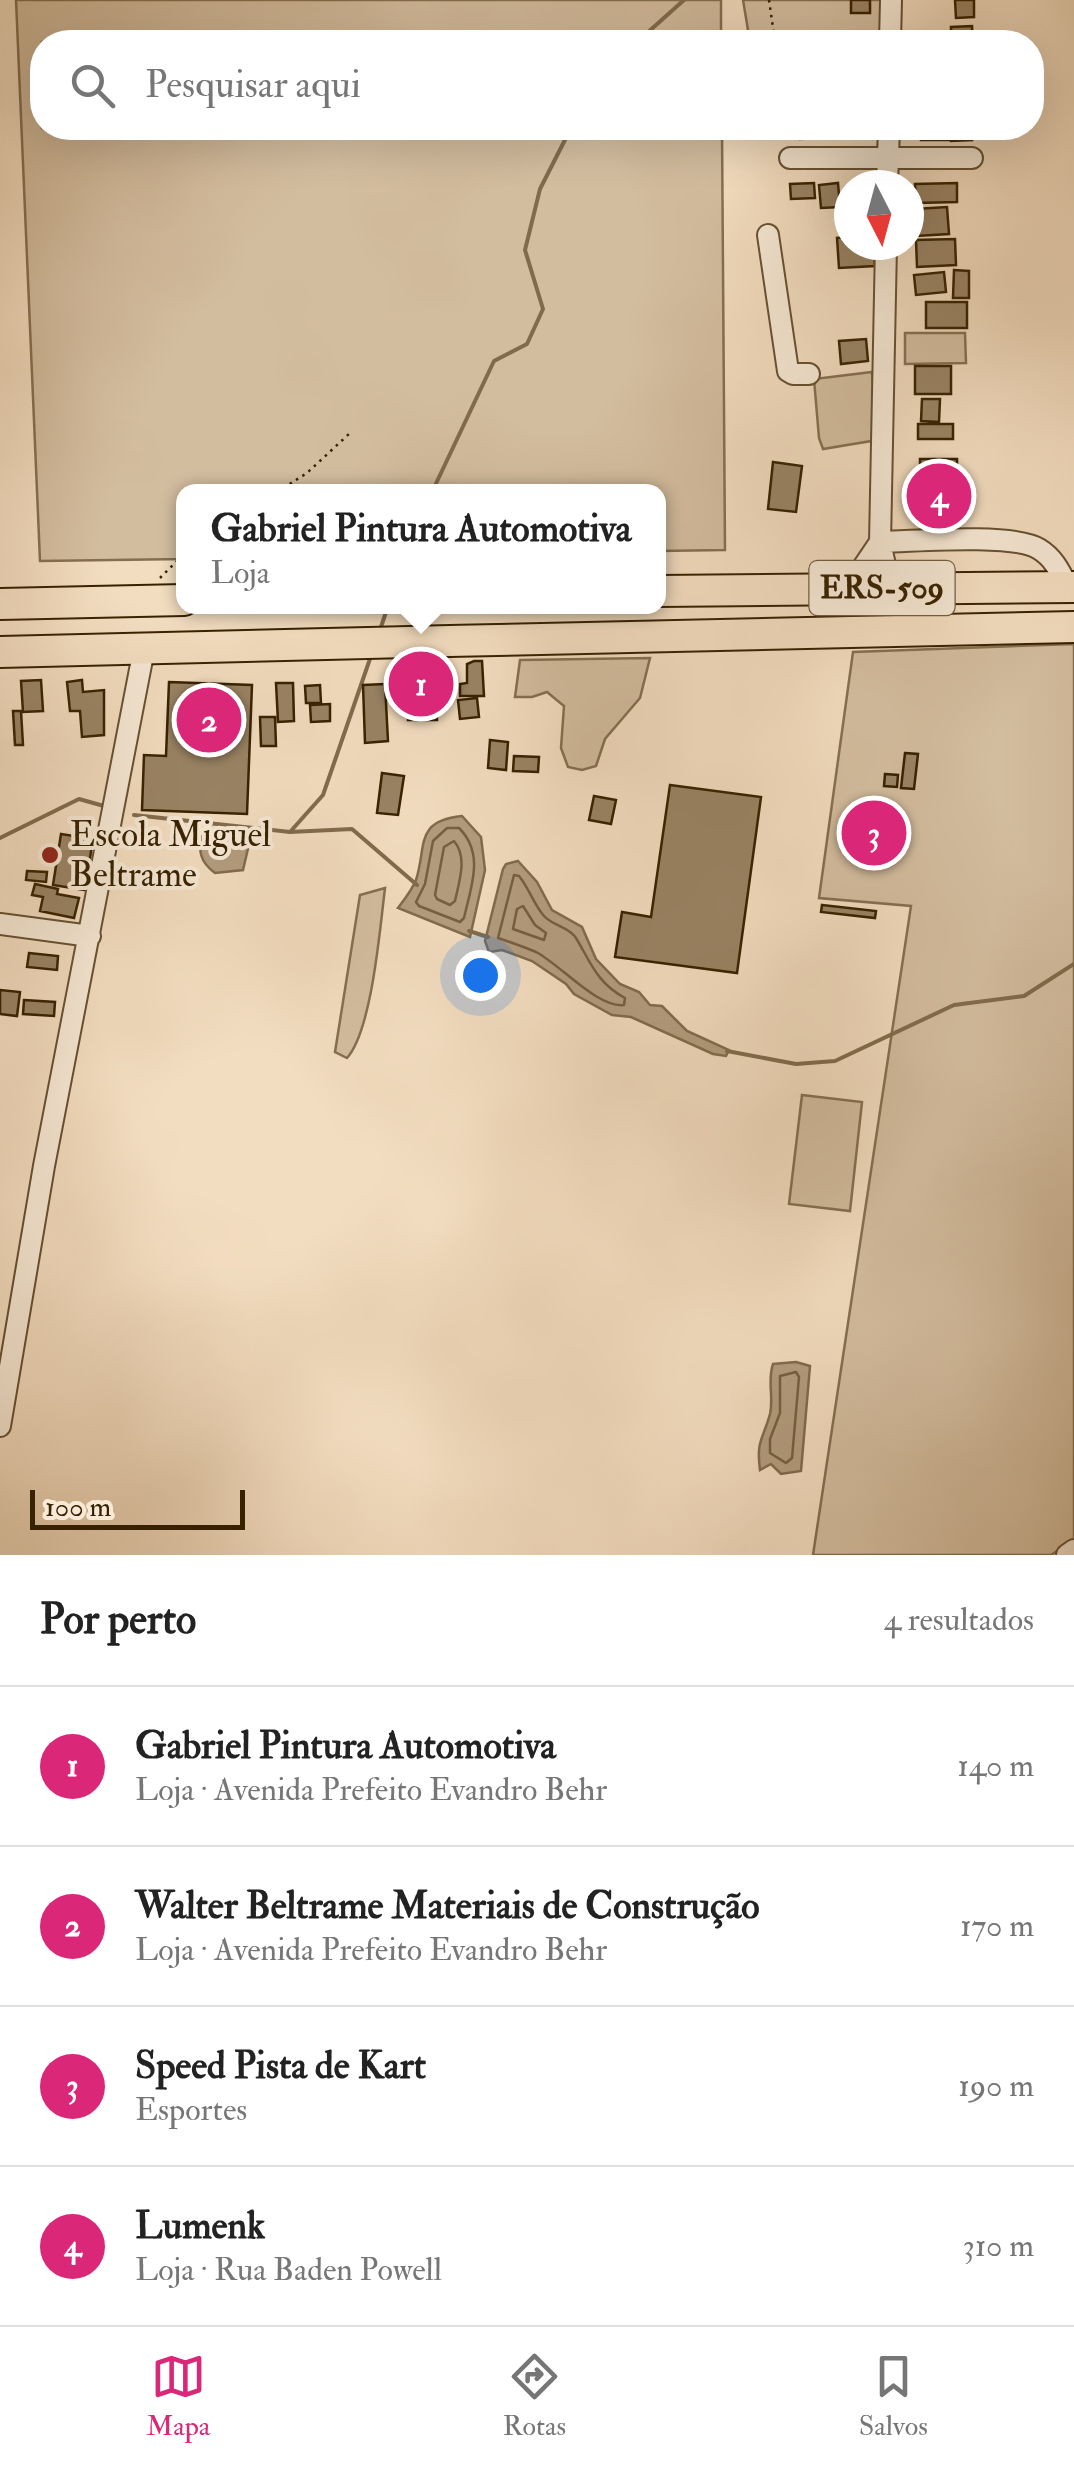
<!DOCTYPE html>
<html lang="pt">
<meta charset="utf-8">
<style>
body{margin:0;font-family:"IM FELL Double Pica",serif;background:#f6f6f6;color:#222}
.compass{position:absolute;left:834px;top:170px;width:90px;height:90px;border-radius:50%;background:#fff;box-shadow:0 10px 40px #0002;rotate:174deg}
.scale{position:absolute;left:30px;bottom:25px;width:215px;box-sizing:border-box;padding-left:10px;border:5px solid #372100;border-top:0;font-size:28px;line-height:35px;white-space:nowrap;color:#372100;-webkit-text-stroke:8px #f7e9d6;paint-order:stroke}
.you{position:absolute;left:480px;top:975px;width:35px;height:35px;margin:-25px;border:8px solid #fff;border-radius:50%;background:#1a73e8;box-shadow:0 0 0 15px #1a73e833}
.badge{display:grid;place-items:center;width:65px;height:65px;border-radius:50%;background:#db2777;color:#fff;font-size:32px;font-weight:700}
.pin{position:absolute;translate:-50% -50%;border:5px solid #fff;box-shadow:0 2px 10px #0006}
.popup{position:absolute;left:176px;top:484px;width:490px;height:130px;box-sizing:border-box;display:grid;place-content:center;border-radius:20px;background:#fff;filter:drop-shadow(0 2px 8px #0005);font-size:32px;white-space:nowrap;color:#767676}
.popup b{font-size:38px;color:#222}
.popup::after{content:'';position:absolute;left:50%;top:100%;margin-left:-20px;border:20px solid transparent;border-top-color:#fff}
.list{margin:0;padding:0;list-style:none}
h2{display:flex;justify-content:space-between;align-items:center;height:130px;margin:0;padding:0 40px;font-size:42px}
h2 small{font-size:32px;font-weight:400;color:#767676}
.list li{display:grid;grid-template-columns:65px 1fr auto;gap:30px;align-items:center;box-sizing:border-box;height:160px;padding:0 40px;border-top:2px solid #e0e0e0}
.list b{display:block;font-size:38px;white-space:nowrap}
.list p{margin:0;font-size:32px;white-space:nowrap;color:#767676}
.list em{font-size:32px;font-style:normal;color:#767676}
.icon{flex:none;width:55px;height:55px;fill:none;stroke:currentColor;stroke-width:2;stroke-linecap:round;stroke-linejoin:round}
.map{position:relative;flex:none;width:1074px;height:1555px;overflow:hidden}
.search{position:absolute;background:#fff;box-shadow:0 10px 40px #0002;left:30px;right:30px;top:30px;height:110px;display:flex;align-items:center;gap:25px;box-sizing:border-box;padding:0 35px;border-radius:40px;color:#767676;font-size:38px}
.sheet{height:770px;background:#fff}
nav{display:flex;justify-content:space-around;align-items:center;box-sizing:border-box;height:140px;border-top:2px solid #e0e0e0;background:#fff;font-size:28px;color:#767676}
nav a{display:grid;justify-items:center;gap:5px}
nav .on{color:#db2777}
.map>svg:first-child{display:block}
</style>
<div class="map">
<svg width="1074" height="1555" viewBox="0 0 1074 1555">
<rect width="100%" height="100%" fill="#f3ddc0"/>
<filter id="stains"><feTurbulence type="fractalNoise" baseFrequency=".002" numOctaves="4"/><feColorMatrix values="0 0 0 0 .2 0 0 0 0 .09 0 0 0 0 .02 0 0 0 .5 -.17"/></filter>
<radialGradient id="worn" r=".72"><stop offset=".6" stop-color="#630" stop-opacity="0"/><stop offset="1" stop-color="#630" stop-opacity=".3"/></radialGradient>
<path fill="#d3bd9f" stroke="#856f50" stroke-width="2.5" d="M16,0H721V42H42V128H722L725,550L659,551L658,492H184L183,559L40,561Z
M743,0H883L884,42H750Z
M905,333H965L966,363L905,364Z
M872,372L876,434L871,441L823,449L819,438L814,379Z
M1074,644V1540L1051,1555H813L911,906L819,898L853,652Z
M650,658L640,698L605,739L596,766L582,770L568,767L561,748L564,706L547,692L532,697H515L520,660Z
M385,888C380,928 372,1030 347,1058L335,1052L360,895Z
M802,1095L862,1102L850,1211L789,1204Z"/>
<path fill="#b39d7f" stroke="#816b4c" stroke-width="2.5" d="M462,816L481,837L485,870L470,937L398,908C404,900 412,890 416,880C427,846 414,821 462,816Z
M221,829L244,830L250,840L243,870L215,873C200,862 198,851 202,834Z
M518,861L537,882L552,910L582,927L596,959L620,984L639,992L650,1005L662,1006L687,1031L729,1050L726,1056L713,1054L631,1017L612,1015L574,994L566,984L532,961L502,950L489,952L485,941L503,869L506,864Z
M796,1362L810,1366L801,1471L781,1474L771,1464L760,1470C756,1440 763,1440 770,1414C774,1397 767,1381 773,1364Z"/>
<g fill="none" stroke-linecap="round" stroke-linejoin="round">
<path stroke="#755f40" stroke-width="2.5" d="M447,828H459C485,854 471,886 464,918L460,922L419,906L416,902L425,884L433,841Z
M454,841C468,857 459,882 455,901L450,905L437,899L435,895L444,847Z
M514,875L519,876C529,888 534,905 544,916C553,926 569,927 576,938C591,963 597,983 625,998L624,1005C597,1008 561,965 536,952C524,947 510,942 498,938Z
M523,906L535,925L546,933L544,940L513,929L517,909Z
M796,1372L799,1377L792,1458L786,1463L770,1453V1439L780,1413V1376Z"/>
<path stroke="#816b4c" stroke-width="4" d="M637,42L684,0
M432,492L494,361L527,344L543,309L525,250L540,189L571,128
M380,630L388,606
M134,815L290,832L323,795L372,653
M290,832L352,829L417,885
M0,838L79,799L104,806
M469,931L488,937
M727,1051L796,1064L835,1061L954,1005L1024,996L1074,964"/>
</g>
<path fill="#998364" stroke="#372100" stroke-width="2.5" d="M851,0H870V13H851Z
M955,0H974V17L956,18Z
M972,26L973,42H951V27Z
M799,128H816L817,138L800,139Z
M921,128H949L950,140H921Z
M971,129L972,140L951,141V130Z
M814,183L815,198L791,199L790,184Z
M838,183L840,207L821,208L819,185Z
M957,183V202L916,203L915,184Z
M947,207L949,234L916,236L915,209Z
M849,237V245H874L875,266L839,268L837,238Z
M955,239L956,265L917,267L916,240Z
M954,270L969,271V298H953Z
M944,272L946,292L916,295L914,275Z
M926,302H967V328H926Z
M866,339L868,361L841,364L839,341Z
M915,366H951V394H915Z
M922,399H940L939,422L921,421Z
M918,424H953V439H918Z
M920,459H957V532L921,533Z
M773,462L802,466L796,512L768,509Z
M474,661H482L484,696H460V684L467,683V664Z
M41,680L43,711L23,712L21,681Z
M82,680L83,692L104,690V735L82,737L80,711H70L67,682Z
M169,682L252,685L247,814L142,810L144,755L166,756Z
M276,683H293L294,721L278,722Z
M436,683L437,720H408V684Z
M385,684L388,741L365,743L363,685Z
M320,685L321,703H306L305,686Z
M477,698L479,717L460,719L458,700Z
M330,704V721L311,722L310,705Z
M13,711H21L23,745H15Z
M260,717H275L276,746H261Z
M490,740L508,742L506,770L488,768Z
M905,753L918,754L914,789L901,788Z
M514,756L539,757L538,772L513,771Z
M382,773L404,776L398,815L377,813Z
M885,774L898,775L897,787L884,786Z
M670,785L761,797L737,973L615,957L622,912L651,917Z
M594,796L616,800L611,824L589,820Z
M61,834L93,839L85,890L53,885Z
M27,871L47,872L46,882L26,880Z
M35,884L58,889L57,894L79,898L74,918L40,911L43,897L32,895Z
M822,905L876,911L875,918L821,912Z
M29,953L58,956L57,970L27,967Z
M0,990L20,992L17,1016L0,1014Z
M24,1000L55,1002L54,1016L23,1014Z"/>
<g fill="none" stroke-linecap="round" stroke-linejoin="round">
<defs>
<path id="minor" d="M890,42L891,0
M790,158H972
M887,185L889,128
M768,235L788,371L793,374H809
M886,245L880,542L890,588
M880,542C913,541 1015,533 1039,549C1054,558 1060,572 1068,587
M849,588L880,542
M0,924L90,936
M0,1426L44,1166L144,649
M1067,1555L1074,1550"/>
<path id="highway" d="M658,591L1074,587
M0,604L184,600
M0,652C358,645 716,632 1074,627"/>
</defs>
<use href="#minor" stroke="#665030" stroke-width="24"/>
<use href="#highway" stroke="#372100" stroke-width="34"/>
<path stroke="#372100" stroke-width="2.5" stroke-dasharray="2.5 5" stroke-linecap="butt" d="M769,0L775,42
M277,492L307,473L350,433
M160,578L184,554"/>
<use href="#minor" stroke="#f7e9d6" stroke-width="20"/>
<use href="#highway" stroke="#f3ddc0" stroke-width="30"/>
</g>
<circle fill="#8f2418" stroke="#f7e9d6" stroke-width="4" cx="50" cy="855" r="10"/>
<g text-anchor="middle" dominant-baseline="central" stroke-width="8" stroke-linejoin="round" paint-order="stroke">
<rect fill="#f7e9d6" stroke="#715d40" stroke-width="2.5" x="809.5" y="561" width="145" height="54" rx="8"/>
<g font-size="32" font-weight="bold" fill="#372100">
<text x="882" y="588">ERS-509</text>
</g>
<g font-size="35" fill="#372100" stroke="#f7e9d6" text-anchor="start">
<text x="70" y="835">Escola Miguel<tspan x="70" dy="40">Beltrame</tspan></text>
</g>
</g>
<rect width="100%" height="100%" filter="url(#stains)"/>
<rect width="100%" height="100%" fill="url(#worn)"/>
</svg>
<svg class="compass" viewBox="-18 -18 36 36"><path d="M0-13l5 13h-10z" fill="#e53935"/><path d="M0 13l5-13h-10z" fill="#767676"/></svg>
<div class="scale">100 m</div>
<div class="you"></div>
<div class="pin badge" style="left:421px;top:684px">1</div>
<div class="popup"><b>Gabriel Pintura Automotiva</b>Loja</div>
<div class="pin badge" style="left:209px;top:720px">2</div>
<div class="pin badge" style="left:874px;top:833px">3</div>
<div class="pin badge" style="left:939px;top:496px">4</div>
<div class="search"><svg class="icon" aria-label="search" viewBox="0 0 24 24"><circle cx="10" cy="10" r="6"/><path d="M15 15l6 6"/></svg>Pesquisar aqui</div>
</div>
<section class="sheet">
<h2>Por perto<small>4 resultados</small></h2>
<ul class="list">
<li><span class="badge">1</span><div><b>Gabriel Pintura Automotiva</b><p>Loja · Avenida Prefeito Evandro Behr</p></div><em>140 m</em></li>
<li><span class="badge">2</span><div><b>Walter Beltrame Materiais de Construção</b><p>Loja · Avenida Prefeito Evandro Behr</p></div><em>170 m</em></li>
<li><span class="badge">3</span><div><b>Speed Pista de Kart</b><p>Esportes</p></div><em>190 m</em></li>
<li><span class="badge">4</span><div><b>Lumenk</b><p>Loja · Rua Baden Powell</p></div><em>310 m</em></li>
</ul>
</section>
<nav>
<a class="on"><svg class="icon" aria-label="map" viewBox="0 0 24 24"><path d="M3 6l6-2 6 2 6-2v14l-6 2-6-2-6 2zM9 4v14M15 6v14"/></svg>Mapa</a>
<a><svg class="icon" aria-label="directions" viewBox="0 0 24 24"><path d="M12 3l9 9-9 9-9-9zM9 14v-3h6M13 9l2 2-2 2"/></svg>Rotas</a>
<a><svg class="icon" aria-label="saved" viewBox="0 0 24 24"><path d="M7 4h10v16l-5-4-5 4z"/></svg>Salvos</a>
</nav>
